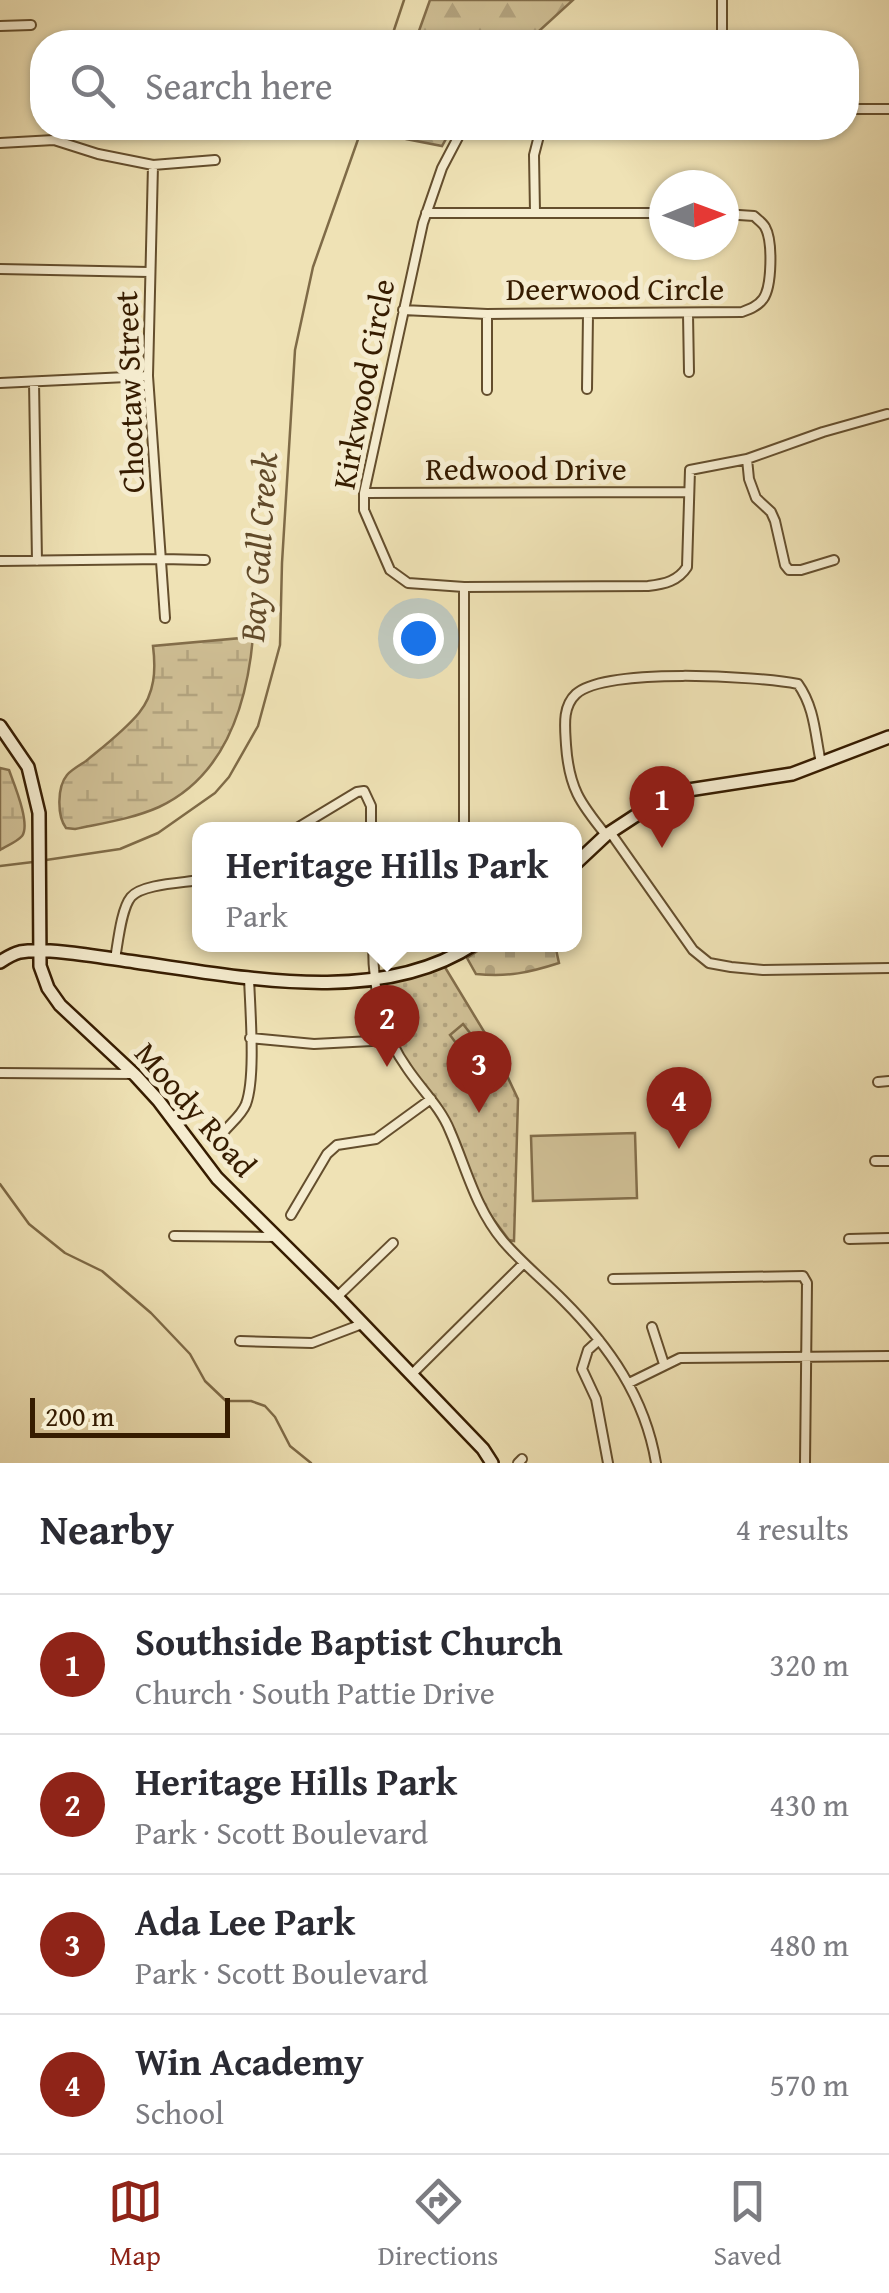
<!DOCTYPE html>
<meta charset="utf-8">
<style>
body{margin:0;font-family:"Gentium Book Plus",serif;background:#f2f2f3;color:#2b2b33}
.compass{position:absolute;left:649px;top:170px;width:90px;height:90px;border-radius:50%;background:#fff;box-shadow:0 2px 8px #0004;rotate:89deg}
.scale{position:absolute;left:30px;bottom:25px;width:200px;box-sizing:border-box;padding-left:10px;border:5px solid #361c00;border-top:0;font-size:28px;line-height:35px;white-space:nowrap;color:#361c00;-webkit-text-stroke:8px #f5eccf;paint-order:stroke}
.you{position:absolute;left:418px;top:638px;width:35px;height:35px;margin:-25px;border:8px solid #fff;border-radius:50%;background:#1a73e8;box-shadow:0 0 0 15px #1a73e833}
.badge{display:grid;place-items:center;width:65px;height:65px;border-radius:50%;background:#8f2418;color:#fff;font-size:32px;font-weight:700}
.pin{position:absolute;translate:-50% -82px;filter:drop-shadow(0 2px 5px #0008)}
.pin::after{content:'';position:absolute;top:52px;width:35px;height:30px;background:inherit;clip-path:polygon(0 0,100% 0,50% 100%)}
.popup{position:absolute;left:192px;top:822px;width:390px;height:130px;box-sizing:border-box;display:grid;place-content:center;border-radius:20px;background:#fff;filter:drop-shadow(0 2px 8px #0005);font-size:32px;white-space:nowrap;color:#7c7c81}
.popup b{font-size:38px;color:#2b2b33}
.popup::after{content:'';position:absolute;left:50%;top:100%;margin-left:-20px;border:20px solid transparent;border-top-color:#fff}
.list{margin:0;padding:0;list-style:none}
h2{display:flex;justify-content:space-between;align-items:center;height:130px;margin:0;padding:0 40px;font-size:42px}
h2 small{font-size:32px;font-weight:400;color:#7c7c81}
.list li{display:grid;grid-template-columns:65px 1fr auto;gap:30px;align-items:center;box-sizing:border-box;height:140px;padding:0 40px;border-top:2px solid #e1e1e2}
.list b{display:block;font-size:38px;white-space:nowrap}
.list p{margin:0;font-size:32px;white-space:nowrap;color:#7c7c81}
.list em{font-size:32px;font-style:normal;color:#7c7c81}
.icon{flex:none;width:55px;height:55px;fill:none;stroke:currentColor;stroke-width:2;stroke-linecap:round;stroke-linejoin:round}
.map{position:relative;flex:none;width:889px;height:1463px;overflow:hidden}
.search{position:absolute;background:#fff;box-shadow:0 2px 8px #0004;left:30px;right:30px;top:30px;height:110px;display:flex;align-items:center;gap:25px;box-sizing:border-box;padding:0 35px;border-radius:40px;color:#7c7c81;font-size:38px}
.sheet{height:690px;background:#fff}
nav{display:flex;justify-content:space-around;align-items:center;box-sizing:border-box;height:140px;border-top:2px solid #e1e1e2;background:#fff;font-size:28px;color:#7c7c81}
nav a{display:grid;justify-items:center;gap:5px}
nav .on{color:#8f2418}
.map>svg:first-child{display:block}
</style>
<div class="map">
<svg width="889" height="1463" viewBox="0 0 889 1463">
<defs>
<pattern id="green-dots" width="8" height="8" patternUnits="userSpaceOnUse" patternTransform="scale(2.5)"><rect width="8" height="8" fill="#d0c096"/><path d="M2 2h.1M6 6h.1" fill="none" stroke="#b3a480" stroke-width="1.8" stroke-linecap="round"/></pattern>
<pattern id="forest-firs" width="22" height="20" patternUnits="userSpaceOnUse" patternTransform="scale(2.5)"><rect width="22" height="20" fill="#d0c096"/><path d="M5 1l3.5 6h-7zM16 11l3.5 6h-7z" fill="#b3a480"/></pattern>
<pattern id="wetland-marsh" width="20" height="14" patternUnits="userSpaceOnUse" patternTransform="scale(2.5)"><rect width="20" height="14" fill="#d0c096"/><path d="M1 5h8M5 5V1M11 12h8M15 12V8" fill="none" stroke="#b3a480"/></pattern>
<pattern id="cemetery-stones" width="16" height="16" patternUnits="userSpaceOnUse" patternTransform="scale(2.5)"><rect width="16" height="16" fill="#d0c096"/><path d="M2 7V4a2 2 0 0 1 4 0v3zM10 15v-3a2 2 0 0 1 4 0v3z" fill="#b3a480"/></pattern>
</defs>
<rect width="100%" height="100%" fill="#efe2b5"/>
<filter id="stains"><feTurbulence type="fractalNoise" baseFrequency=".002" numOctaves="4"/><feColorMatrix values="0 0 0 0 .2 0 0 0 0 .09 0 0 0 0 .02 0 0 0 .5 -.17"/></filter>
<radialGradient id="worn" r=".72"><stop offset=".6" stop-color="#630" stop-opacity="0"/><stop offset="1" stop-color="#630" stop-opacity=".3"/></radialGradient>
<path fill="url(#green-dots)" stroke="#836e4b" stroke-width="2.5" d="M443,964L494,1048L518,1099L514,1241L509,1240L473,1192L450,1127L392,1039L376,982Z"/>
<path fill="url(#forest-firs)" stroke="#836e4b" stroke-width="2.5" d="M430,0H573L527,42H415Z
M389,128H452L442,146L406,139Z"/>
<path fill="url(#wetland-marsh)" stroke="#836e4b" stroke-width="2.5" d="M253,637C247,705 225,776 159,807C132,819 103,823 75,829L66,828C57,816 57,787 67,775C71,770 80,765 86,761C104,746 124,731 139,713C155,693 156,670 153,646Z
M0,768L9,770C14,784 31,824 22,836C17,842 6,846 0,850Z"/>
<path fill="url(#cemetery-stones)" stroke="#836e4b" stroke-width="2.5" d="M488,944L555,945L559,963C528,973 508,977 476,974L467,958Z"/>
<path fill="#d0c096" stroke="#836e4b" stroke-width="2.5" d="M463,1024L481,1047L467,1058L450,1035Z
M635,1133L637,1198L533,1201L531,1136Z"/>
<g fill="none" stroke-linecap="round" stroke-linejoin="round">
<path stroke="#7f6b47" stroke-width="2.5" d="M390,42L404,0
M46,860L120,849L158,833L215,793L229,777L258,726L280,645L282,563L295,350L313,267L362,128
M0,866L33,862
M0,1184L29,1224L65,1253L102,1271L151,1313L190,1354L205,1381L226,1401H251L265,1406L275,1417L290,1446L311,1463"/>
<defs>
<path id="street" d="M722,0V42
M0,26L31,25
M846,109H889
M463,128L442,168L423,223L364,493V510L390,570L408,583L464,587L648,586C665,584 678,581 687,567L690,470L747,459L823,432L887,414
M0,143L54,140L98,154L153,165L215,160
M153,165L148,376L165,618
M535,212L534,155L541,128
M426,213H664
M0,269L149,272
M403,310L487,314L742,312C750,309 758,306 763,299C772,287 773,241 765,227C763,223 757,219 754,216L724,214
M688,314L689,372
M34,382L37,561
M0,383L148,376
M587,389L588,315
M487,390V314
M747,459L749,479L756,498L771,512L775,521L785,565L789,570H801L834,560
M364,493L688,492
M0,561L163,559L205,560
M464,587V830
M294,830L357,792L364,791L371,806V830
M610,832L693,950L709,963L731,967L763,970L889,968
M606,835C580,803 569,788 566,745C565,727 562,707 576,694C605,667 758,676 798,684C815,708 815,735 821,763
M373,944C373,987 381,1032 407,1068C421,1089 441,1108 450,1131C467,1170 475,1207 503,1241C521,1262 543,1280 563,1300C609,1346 645,1397 656,1463
M115,959C118,943 121,909 131,897C142,884 182,883 200,880
M250,1038L314,1044L391,1040
M0,1073L133,1074
M878,1082L889,1081
M217,1142C224,1127 240,1119 246,1104C256,1077 250,1009 249,977
M875,1161H889
M291,1215L327,1154L337,1145L376,1139L431,1099
M174,1236L276,1237
M849,1239L889,1238
M613,1279L803,1276L807,1283L805,1463
M337,1297L393,1243
M652,1327L664,1364
M599,1340L588,1350L582,1369L596,1399L608,1463
M240,1341L312,1343L362,1324
M411,1375L524,1263
M629,1383L680,1358L889,1356
M518,1463L522,1459"/>
<path id="secondary" d="M0,726L28,767L39,813L40,966L48,988L60,1005L136,1076L158,1100L217,1178L337,1297L483,1449L492,1463
M574,865L606,835L661,799L682,791L792,774L889,737
M0,962C6,958 12,954 20,952C49,947 105,958 135,962C241,977 379,1007 474,944"/>
</defs>
<use href="#street" stroke="#644e2d" stroke-width="12"/>
<use href="#secondary" stroke="#361c00" stroke-width="16"/>
<use href="#street" stroke="#f5eccf" stroke-width="8"/>
<use href="#secondary" stroke="#f5eccf" stroke-width="11"/>
</g>
<g text-anchor="middle" dominant-baseline="central" stroke-width="10" stroke-linejoin="round" paint-order="stroke">
<g font-size="32" fill="#361c00" stroke="#f5eccf">
<text x="615" y="288">Deerwood Circle</text>
<text transform="translate(363 384) rotate(-79)">Kirkwood Circle</text>
<text transform="translate(129 392) rotate(-92)">Choctaw Street</text>
<text x="526" y="468">Redwood Drive</text>
<text transform="translate(196 1109) rotate(49)">Moody Road</text>
</g>
<g font-size="35" font-style="italic" fill="#614a2a" stroke="#f5eccf">
<text transform="translate(258 547) rotate(-86)">Bay Gall Creek</text>
</g>
</g>
<rect width="100%" height="100%" filter="url(#stains)"/>
<rect width="100%" height="100%" fill="url(#worn)"/>
</svg>
<svg class="compass" viewBox="-18 -18 36 36"><path d="M0-13l5 13h-10z" fill="#e53935"/><path d="M0 13l5-13h-10z" fill="#7c7c81"/></svg>
<div class="scale">200 m</div>
<div class="you"></div>
<div class="pin badge" style="left:662px;top:848px">1</div>
<div class="pin badge" style="left:387px;top:1067px">2</div>
<div class="popup"><b>Heritage Hills Park</b>Park</div>
<div class="pin badge" style="left:479px;top:1113px">3</div>
<div class="pin badge" style="left:679px;top:1149px">4</div>
<div class="search"><svg class="icon" aria-label="search" viewBox="0 0 24 24"><circle cx="10" cy="10" r="6"/><path d="M15 15l6 6"/></svg>Search here</div>
</div>
<section class="sheet">
<h2>Nearby<small>4 results</small></h2>
<ul class="list">
<li><span class="badge">1</span><div><b>Southside Baptist Church</b><p>Church · South Pattie Drive</p></div><em>320 m</em></li>
<li><span class="badge">2</span><div><b>Heritage Hills Park</b><p>Park · Scott Boulevard</p></div><em>430 m</em></li>
<li><span class="badge">3</span><div><b>Ada Lee Park</b><p>Park · Scott Boulevard</p></div><em>480 m</em></li>
<li><span class="badge">4</span><div><b>Win Academy</b><p>School</p></div><em>570 m</em></li>
</ul>
</section>
<nav>
<a class="on"><svg class="icon" aria-label="map" viewBox="0 0 24 24"><path d="M3 6l6-2 6 2 6-2v14l-6 2-6-2-6 2zM9 4v14M15 6v14"/></svg>Map</a>
<a><svg class="icon" aria-label="directions" viewBox="0 0 24 24"><path d="M12 3l9 9-9 9-9-9zM9 14v-3h6M13 9l2 2-2 2"/></svg>Directions</a>
<a><svg class="icon" aria-label="saved" viewBox="0 0 24 24"><path d="M7 4h10v16l-5-4-5 4z"/></svg>Saved</a>
</nav>
